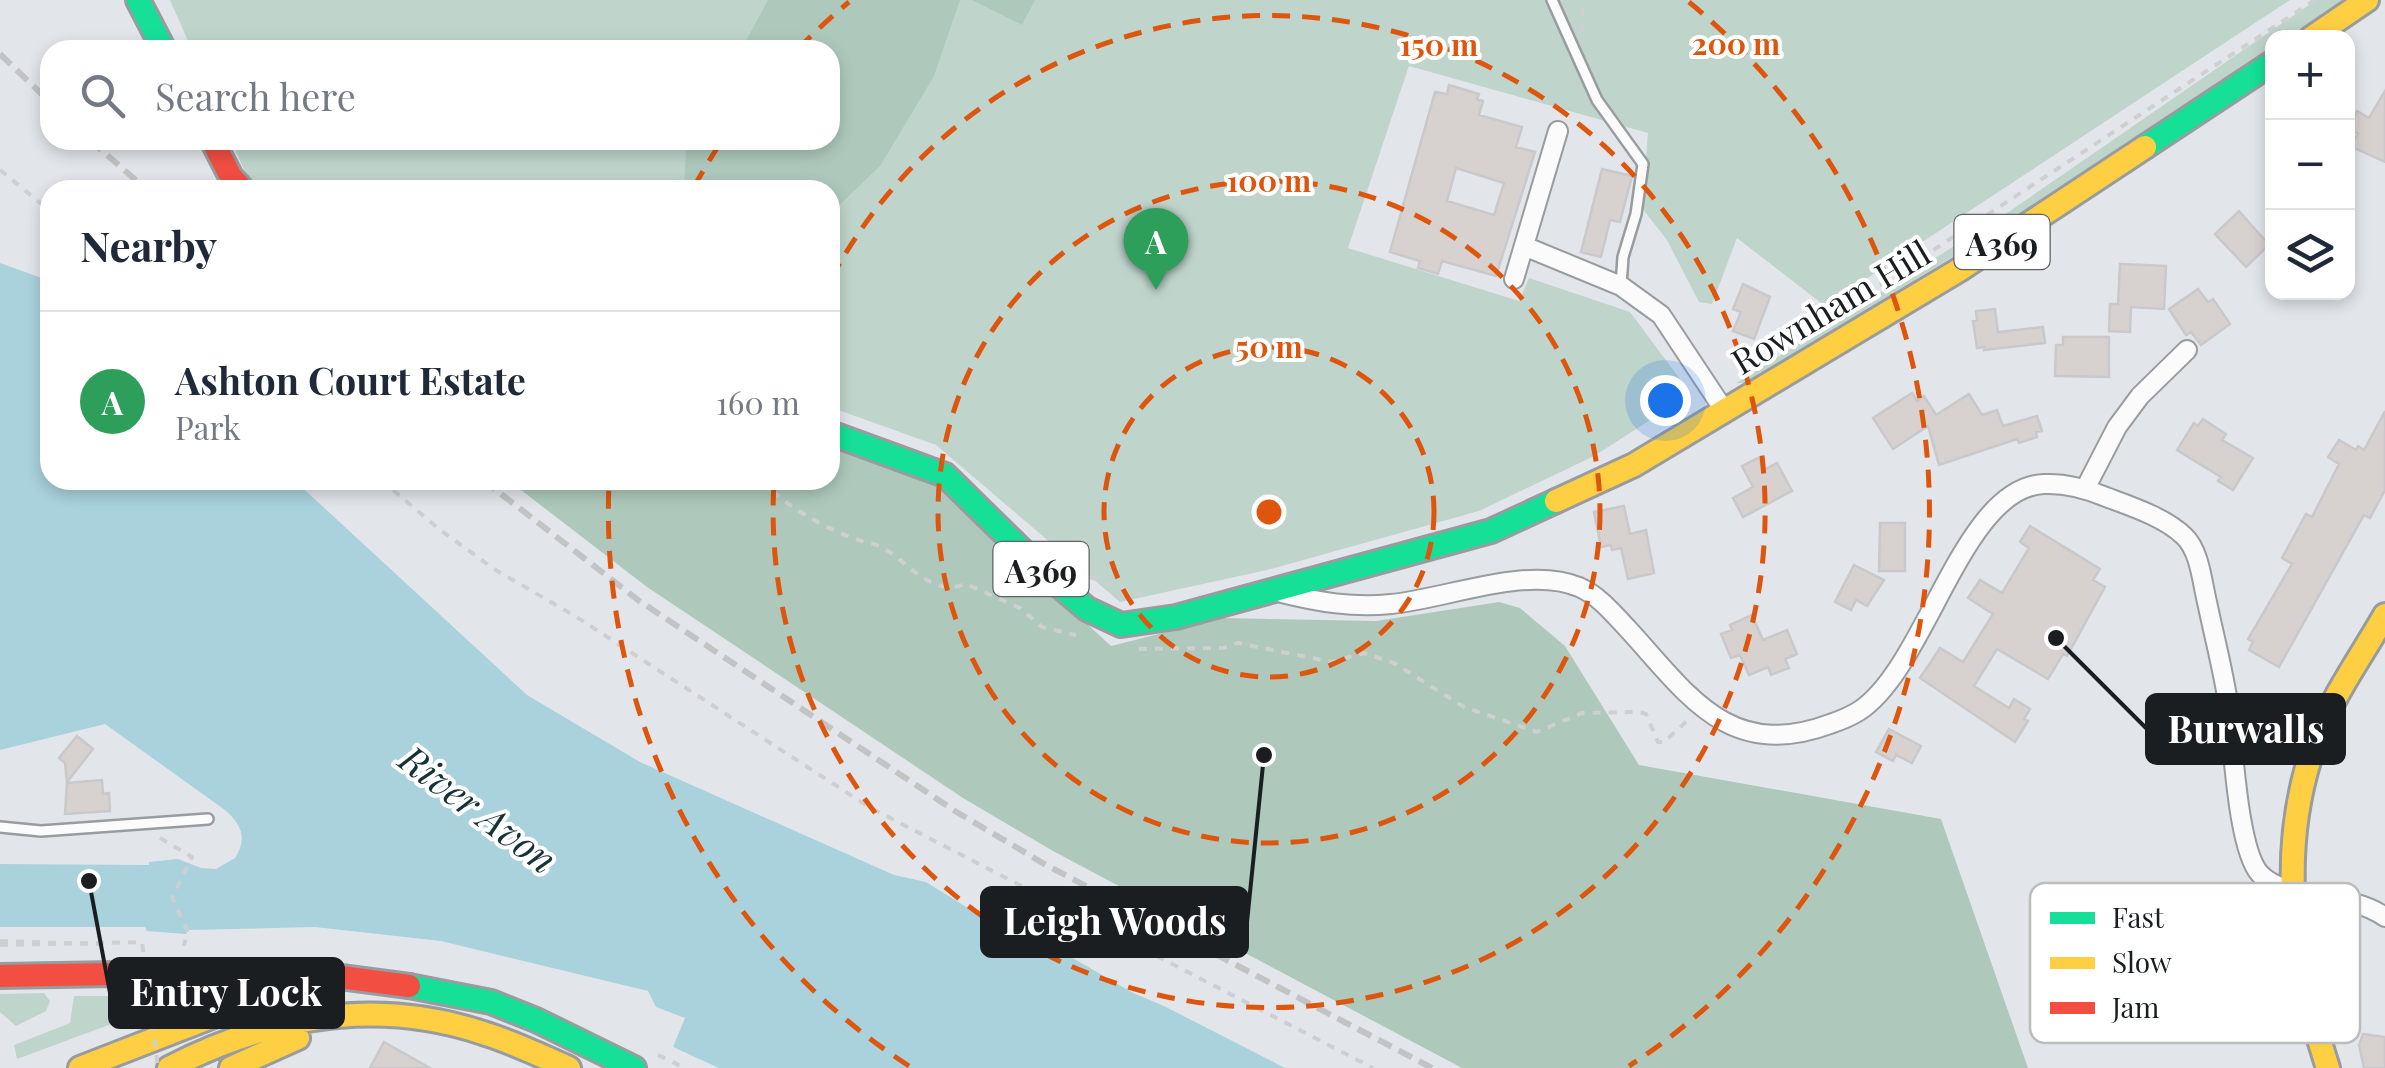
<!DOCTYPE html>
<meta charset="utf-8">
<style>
body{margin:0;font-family:"Playfair Display",serif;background:#f2f2f3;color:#1f2937}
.controls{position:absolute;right:30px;top:30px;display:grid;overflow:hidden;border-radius:20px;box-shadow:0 5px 15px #0003}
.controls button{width:90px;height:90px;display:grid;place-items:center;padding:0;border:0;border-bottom:2px solid #e0e1e3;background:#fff;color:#1f2937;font:50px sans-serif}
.you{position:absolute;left:1665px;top:400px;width:35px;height:35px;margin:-25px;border:8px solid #fff;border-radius:50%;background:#1a73e8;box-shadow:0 0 0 15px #1a73e833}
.badge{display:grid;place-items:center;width:65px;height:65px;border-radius:50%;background:#616467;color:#fff;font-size:32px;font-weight:700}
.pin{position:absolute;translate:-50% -82px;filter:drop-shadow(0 2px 5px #0008)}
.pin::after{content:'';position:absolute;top:52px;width:35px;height:30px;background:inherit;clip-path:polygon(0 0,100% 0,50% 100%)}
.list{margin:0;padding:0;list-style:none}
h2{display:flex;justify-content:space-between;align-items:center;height:130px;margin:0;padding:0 40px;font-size:42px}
h2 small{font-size:32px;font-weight:400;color:#747a83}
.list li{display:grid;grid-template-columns:65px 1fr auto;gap:30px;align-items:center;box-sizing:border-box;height:180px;padding:0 40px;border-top:2px solid #e0e1e3}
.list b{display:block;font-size:38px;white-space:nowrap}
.list p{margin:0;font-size:32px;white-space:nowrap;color:#747a83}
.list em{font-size:32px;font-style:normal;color:#747a83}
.icon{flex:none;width:55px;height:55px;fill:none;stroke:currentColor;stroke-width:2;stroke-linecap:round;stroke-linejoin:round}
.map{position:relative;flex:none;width:2385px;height:1068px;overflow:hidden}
.search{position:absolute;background:#fff;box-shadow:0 5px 15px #0003;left:40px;top:40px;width:800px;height:110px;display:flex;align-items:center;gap:25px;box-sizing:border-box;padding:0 35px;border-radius:30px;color:#747a83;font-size:38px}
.panel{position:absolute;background:#fff;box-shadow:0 5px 15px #0003;left:40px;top:180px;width:800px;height:310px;border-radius:30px}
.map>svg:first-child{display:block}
</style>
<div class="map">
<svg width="2385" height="1068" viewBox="0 0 2385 1068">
<rect width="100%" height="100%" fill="#e2e6ea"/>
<path fill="#bfd4cb" d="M170,0H2290L1825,306L1737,238L1712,304L1699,302L1667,240L1642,208L1648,133L1409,66L1348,248L1519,301L1529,278L1630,312L1691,394L1594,456L1479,511L1267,570L1120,602L936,445L830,407V190H261L251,186L231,140H830V50H192Z
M2316,0H2350L2294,37L2272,38V52L2116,156L1748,383H1736L2010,211Z
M44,993L50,1001L46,1011L16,1026L0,1012V994Z
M74,996H187L17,1059L14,1045L70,1023Z"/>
<path fill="#aec9bc" d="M768,0H960L934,76L880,166L830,214V190H684L686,149L691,140H830V50H741Z
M972,0H1035L1022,25Z
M830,440L938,487L1111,646L1222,618L1376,621L1499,602L1520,608L1565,646L1639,765L1941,819L2028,1068H1462L1053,851L963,798L647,587L508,480H830Z"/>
<path fill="#a9d2dc" d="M0,263L50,281V480H294L527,695L640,762L894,875L926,882L1008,933L1035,936L1133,993L1164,1006L1285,1068H719L673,1047L685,1018L656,1007L648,991L441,941L315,927L188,930L186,934L147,931L145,927H0V864L149,865V862L178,859L201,868L216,869L235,858C248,838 241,824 225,810L105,724L0,750Z"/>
<path fill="#d7d1cf" stroke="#c9c9cb" stroke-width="2.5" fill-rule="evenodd" d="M1449,85L1479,94L1477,99L1483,101L1479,115L1522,127L1516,147L1535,152L1496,276L1442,261L1438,274L1418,268L1420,261L1390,252L1435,92L1447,94ZM1456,168L1504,183L1494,215L1447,201Z
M2385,91V162L2350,146L2358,134L2348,128L2357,111L2369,118Z
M1602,169L1632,176L1620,222L1610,220L1601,257L1581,252Z
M2239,211L2269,245L2246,267L2215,234Z
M2120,264L2166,266L2164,309L2131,307L2130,332L2109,331L2110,304H2118Z
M1743,284L1770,297L1754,339L1733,331L1741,312L1733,309Z
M2198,289L2208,302L2213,299L2230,324L2201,345L2191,332L2186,335L2169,309Z
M1995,309L1998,332L2043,327L2045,343L1984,350V347L1977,348L1973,321L1977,320L1976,311Z
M2063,337H2109V377L2055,376L2056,345H2063Z
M1912,393L1917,401L1924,396L1936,415L1969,394L1982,415L1997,410L2003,426L2037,416L2042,431L2036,432L2037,437L2019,443L2017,439L1939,465L1928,426L1893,449L1873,418Z
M2385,411V490L2370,518L2364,515L2279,667L2249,650L2253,642L2248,639L2292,564L2282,558L2306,514L2312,517L2339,464L2328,457L2339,440L2356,450L2358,446L2364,450Z
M2203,419L2226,434L2222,440L2253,458L2233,490L2218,481L2221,477L2177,450L2194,423L2198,426Z
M1758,458L1764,470L1777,463L1792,491L1743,517L1733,498L1753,487L1742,466Z
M1624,506L1630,534L1646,530L1654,573L1628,579L1621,548L1612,550L1611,545L1601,547L1594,512Z
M1880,523H1905V571H1879Z
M2030,526L2100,569L2093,580L2105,587L2067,656L2063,654L2048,679L1997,649L1974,686L2009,708L2014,699L2030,709L2024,719L2028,721L2015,742L1920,678L1940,648L1963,662L1993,614L1968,598L1980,580L2002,593L2029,548L2020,542Z
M1854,565L1884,580L1867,606L1856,600L1851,610L1835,602Z
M1752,615L1763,640L1787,630L1797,654L1785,659L1789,668L1771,675L1768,667L1749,675L1740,655L1731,658L1721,634L1732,630L1730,625Z
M1889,729L1921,746L1912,763L1896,755L1893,761L1876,752Z
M77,736L93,749L67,782L65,763L59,758Z
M102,780L103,794L109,793L110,811L65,814L67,783Z
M2363,1034L2385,1037V1068H2364L2359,1045Z
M384,1042L430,1068H370Z"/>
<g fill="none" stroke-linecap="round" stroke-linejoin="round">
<defs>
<path id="lane" d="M1552,0L1597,100L1643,164L1636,214L1623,257L1621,286
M0,827L41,831L208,819"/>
<path id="street" d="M1524,246L1621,286L1661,315L1724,410
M1514,279L1558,131
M2085,489L2117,427L2140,396L2187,350
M1282,593C1318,602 1353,608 1391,604C1446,599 1527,565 1579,587C1599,596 1612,612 1627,628C1687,693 1728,762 1830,724C1839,721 1851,716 1859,711C1927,667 1962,487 2044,484C2065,483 2087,489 2106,497C2130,506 2164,517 2184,536C2200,551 2202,582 2207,602C2214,636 2223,669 2228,703C2233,740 2237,849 2260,874C2287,902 2347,890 2385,917"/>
<path id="fast" d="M138,0L164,50
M2145,147L2272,63
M830,433L945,475L1048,576L1087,609L1121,625L1176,617L1491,531L1556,501
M409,986L491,1002L536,1020L634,1068"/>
<path id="slow" d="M2311,38L2367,0
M1556,501L1634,465L1959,270L2145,147
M80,1068L214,1016L277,1000
M169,1068C268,1017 375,997 483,1033C513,1042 541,1056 569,1068
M231,1068L298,1038
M2328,1068C2293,963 2276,850 2315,743C2331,698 2361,657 2385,615"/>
<path id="jam" d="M212,140L231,177L243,190
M0,976L115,974L235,978L318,974L409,986"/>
</defs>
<use href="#lane" stroke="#989c9f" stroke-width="14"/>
<use href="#street" stroke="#989c9f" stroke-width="22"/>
<use href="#fast" stroke="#989c9f" stroke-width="28"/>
<use href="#slow" stroke="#989c9f" stroke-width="28"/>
<use href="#jam" stroke="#989c9f" stroke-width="28"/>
<path stroke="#cecfd0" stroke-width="4" stroke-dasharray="8 8" stroke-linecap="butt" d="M1582,32L1583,0
M0,170L50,211
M1880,285L2315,0
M381,480L439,529L494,569L575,616L869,807L1373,1068
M762,480C784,506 829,531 862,541C867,543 872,543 877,545C907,558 928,598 966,584L1020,608L1042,627L1076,635
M1090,577L1143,595
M1139,649L1223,648L1238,643L1332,662L1364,653L1394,663L1464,707L1537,732L1582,713L1639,712L1646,714L1658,742H1664L1688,720
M160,838L192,857L172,898L187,930L184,946
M0,941L100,944
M658,1055L685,1068"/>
<use href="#lane" stroke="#fbfbfc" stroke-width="9"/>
<use href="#street" stroke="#fbfbfc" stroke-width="18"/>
<use href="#fast" stroke="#16e098" stroke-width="22"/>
<use href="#slow" stroke="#ffcf43" stroke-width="22"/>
<use href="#jam" stroke="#f24e42" stroke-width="22"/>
<path stroke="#c2c3c4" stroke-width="6" stroke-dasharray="15 8" stroke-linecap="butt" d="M0,54L50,102
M90,140L147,190
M483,480L638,600L955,811L1046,865L1432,1068"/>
<path stroke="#cecfd0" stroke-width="4" stroke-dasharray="8 8" stroke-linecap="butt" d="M0,945L142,942L158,1068"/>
</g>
<g fill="none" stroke="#de560d" stroke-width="5" stroke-dasharray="18 12">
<circle cx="1269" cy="512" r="165"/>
<circle cx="1269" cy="512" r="331"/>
<path d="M831 279A496 496 0 1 1 774 482"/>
<path d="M909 1066A661 661 0 0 1 609 483M694 187A661 661 0 0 1 721 142M798 49A661 661 0 0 1 849 2M1689 2A661 661 0 0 1 1629 1066"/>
</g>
<g text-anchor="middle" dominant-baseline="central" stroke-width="8" stroke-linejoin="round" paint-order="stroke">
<g fill="#fff" stroke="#5f6264" stroke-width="2.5">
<rect x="1954.5" y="215" width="95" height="54" rx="8"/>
<rect x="993.5" y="542" width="95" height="54" rx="8"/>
</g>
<g font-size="32" font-weight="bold" fill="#1b1e21">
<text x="2002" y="242">A369</text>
<text x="1041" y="569">A369</text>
</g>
<g font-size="35" fill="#1b1e21" stroke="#fff">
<text transform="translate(1830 306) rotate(-31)">Rownham Hill</text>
</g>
<g font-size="38" font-style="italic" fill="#143237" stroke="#fff">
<text transform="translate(479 808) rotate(37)">River Avon</text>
</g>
</g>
<rect x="2030" y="883" width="330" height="160" rx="15" fill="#fff" stroke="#bbbcbc" stroke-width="2.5"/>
<rect x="2050" y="912" width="45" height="12" fill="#16e098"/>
<rect x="2050" y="957" width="45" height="12" fill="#ffcf43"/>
<rect x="2050" y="1002" width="45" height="12" fill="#f24e42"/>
<g font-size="28" fill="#1b1e21">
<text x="2112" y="928">Fast</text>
<text x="2112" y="973">Slow</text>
<text x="2112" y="1018">Jam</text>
</g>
<circle cx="1269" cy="512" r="15" fill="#de560d" stroke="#fff" stroke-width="5"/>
<g font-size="30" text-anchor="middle" font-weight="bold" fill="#de560d" stroke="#fff" stroke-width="8" stroke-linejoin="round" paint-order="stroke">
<text x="1736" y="55">200 m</text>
<text x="1439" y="56">150 m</text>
<text x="1269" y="192">100 m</text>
<text x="1269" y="358">50 m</text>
</g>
<path fill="none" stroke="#1b1e21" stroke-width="4" d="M2056 638L2147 729M1264 755L1247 922M89 881L110 993"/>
<g fill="#1b1e21" stroke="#fff" stroke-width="4">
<circle cx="2056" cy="638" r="10"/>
<circle cx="1264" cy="755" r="10"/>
<circle cx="89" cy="881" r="10"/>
</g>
<g fill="#1b1e21" stroke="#1b1e21" stroke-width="4">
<rect x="2147" y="695" width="197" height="68" rx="10"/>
<rect x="982" y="888" width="265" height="68" rx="10"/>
<rect x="110" y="959" width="233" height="68" rx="10"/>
</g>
<g font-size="38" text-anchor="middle" font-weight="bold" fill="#fff">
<text x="2246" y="743">Burwalls</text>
<text x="1115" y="935">Leigh Woods</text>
<text x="226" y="1006">Entry Lock</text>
</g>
</svg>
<div class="controls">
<button>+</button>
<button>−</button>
<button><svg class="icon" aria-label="layers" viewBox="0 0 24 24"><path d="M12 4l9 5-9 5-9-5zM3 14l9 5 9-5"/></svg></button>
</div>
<div class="you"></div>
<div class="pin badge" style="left:1156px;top:290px;background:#2e9e5b">A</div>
<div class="search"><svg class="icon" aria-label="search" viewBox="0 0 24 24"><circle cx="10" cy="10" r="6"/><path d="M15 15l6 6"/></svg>Search here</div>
<section class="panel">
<h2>Nearby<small></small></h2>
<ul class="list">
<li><span class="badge" style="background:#2e9e5b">A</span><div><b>Ashton Court Estate</b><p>Park</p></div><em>160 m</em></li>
</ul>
</section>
</div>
